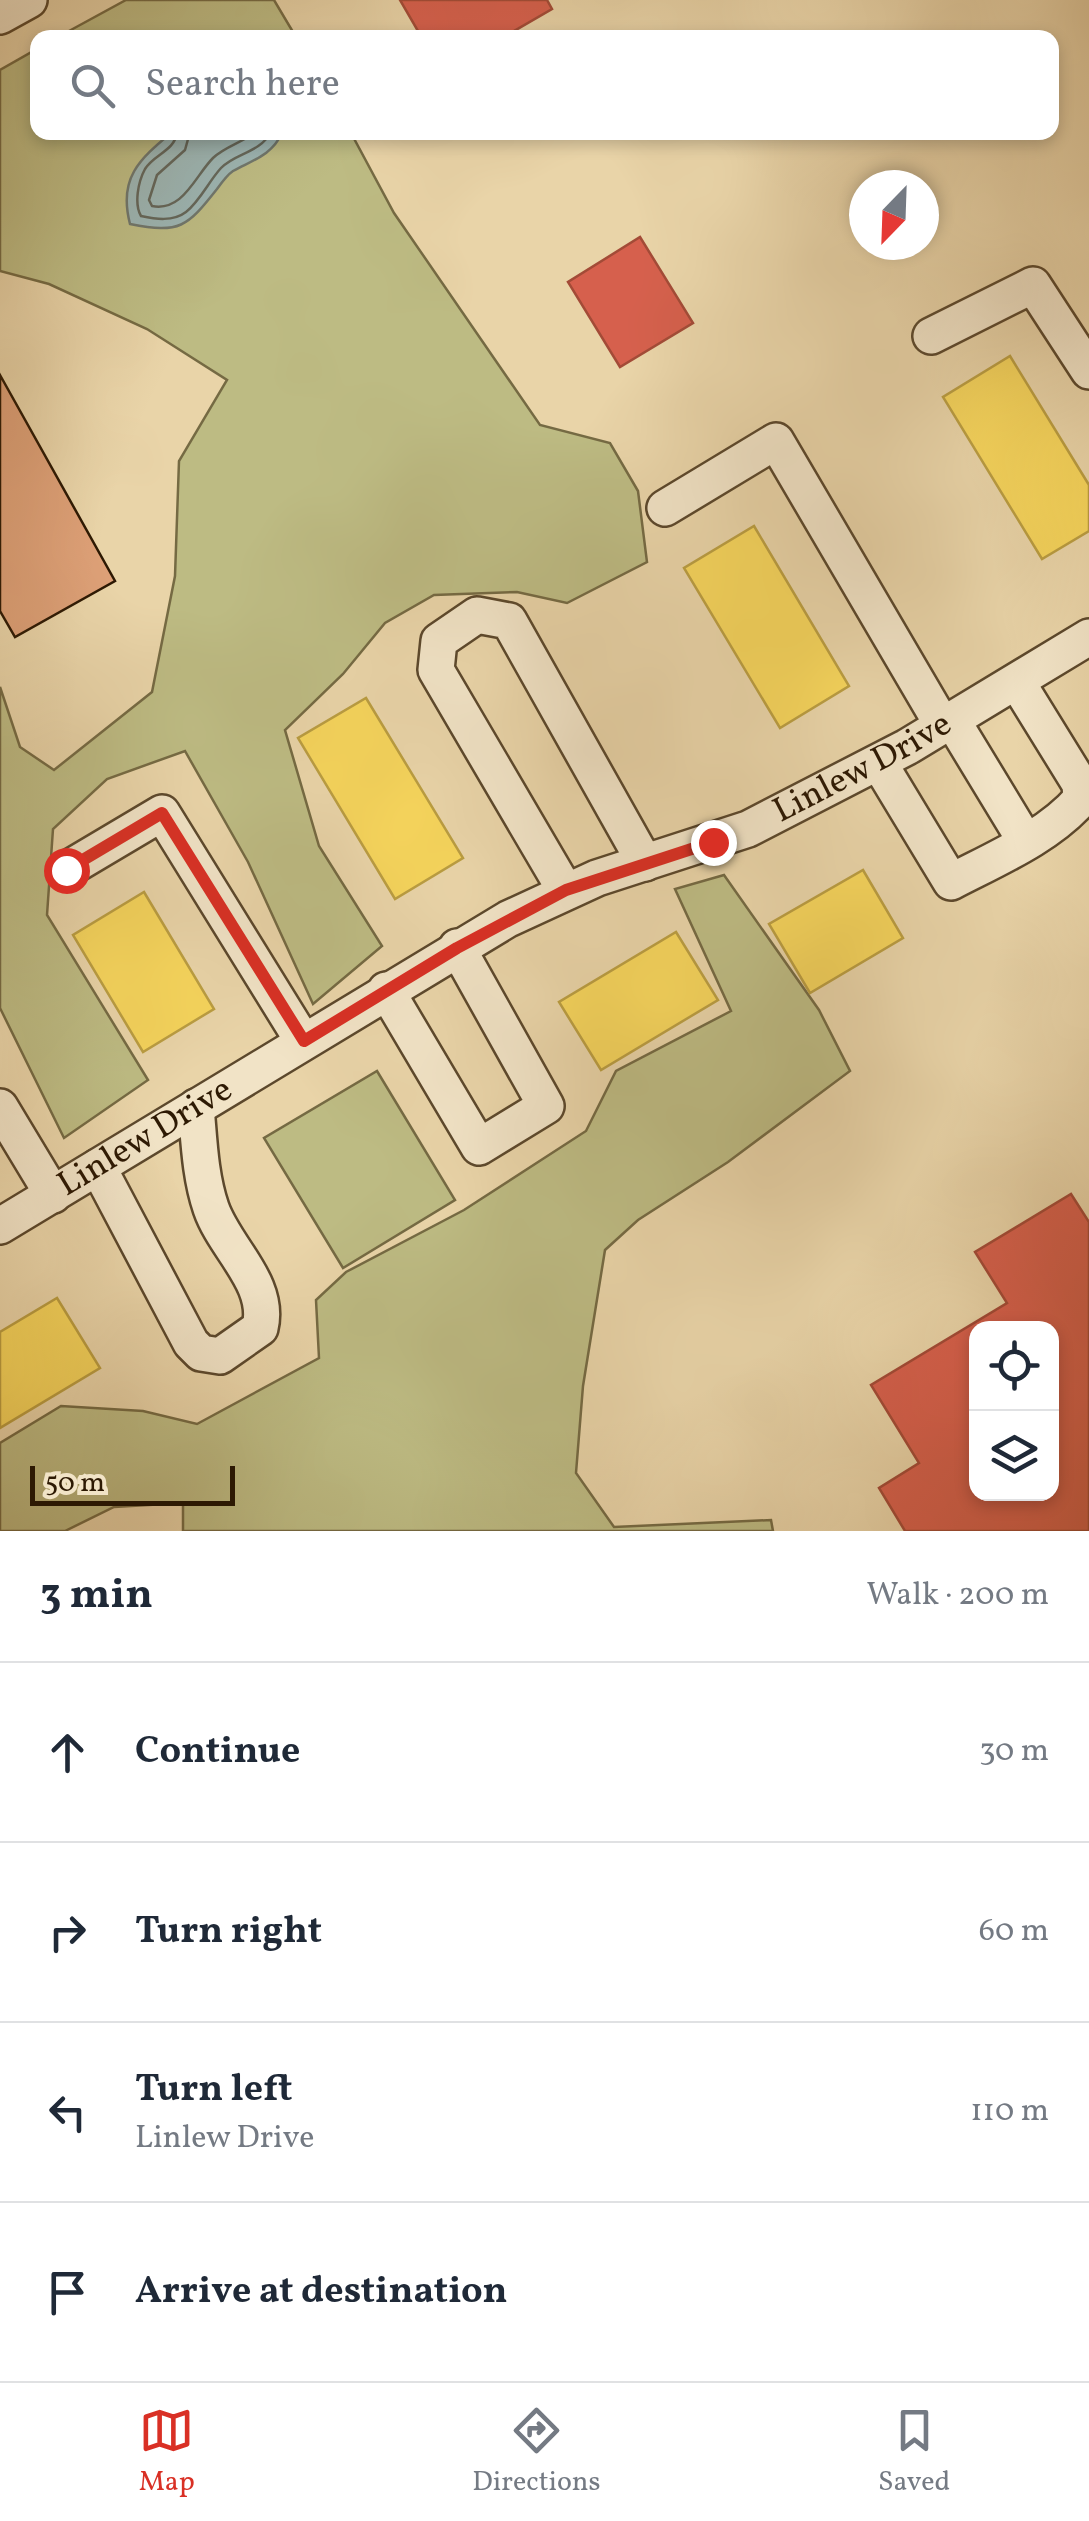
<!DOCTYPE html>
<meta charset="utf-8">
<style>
body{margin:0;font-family:Vollkorn,serif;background:#f6f6f7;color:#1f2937}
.controls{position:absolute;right:30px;bottom:30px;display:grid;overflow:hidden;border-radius:20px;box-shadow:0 5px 15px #0003}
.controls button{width:90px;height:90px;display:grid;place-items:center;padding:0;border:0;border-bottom:2px solid #e0e1e3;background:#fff;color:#1f2937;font:50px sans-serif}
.compass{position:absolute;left:849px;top:170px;width:90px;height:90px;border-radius:50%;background:#fff;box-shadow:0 5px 15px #0003;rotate:203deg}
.scale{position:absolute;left:30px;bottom:25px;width:205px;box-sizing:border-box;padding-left:10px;border:5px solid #2d1903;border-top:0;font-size:28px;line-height:35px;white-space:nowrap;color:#2d1903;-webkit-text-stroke:8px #f1e3c6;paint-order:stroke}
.stop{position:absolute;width:30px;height:30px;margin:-22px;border:8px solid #d93025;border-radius:50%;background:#fff}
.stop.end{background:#d93025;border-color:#fff;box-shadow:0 2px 10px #0008}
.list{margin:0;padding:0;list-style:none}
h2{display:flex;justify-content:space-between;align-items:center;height:130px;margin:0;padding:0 40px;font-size:42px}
h2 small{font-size:32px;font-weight:400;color:#747a83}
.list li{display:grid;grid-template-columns:65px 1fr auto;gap:30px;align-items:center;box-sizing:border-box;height:180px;padding:0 40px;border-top:2px solid #e0e1e3}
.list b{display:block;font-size:38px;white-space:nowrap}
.list p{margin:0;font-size:32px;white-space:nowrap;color:#747a83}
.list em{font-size:32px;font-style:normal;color:#747a83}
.icon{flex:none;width:55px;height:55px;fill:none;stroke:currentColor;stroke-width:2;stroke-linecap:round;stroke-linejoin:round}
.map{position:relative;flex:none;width:1089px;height:1531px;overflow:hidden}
.search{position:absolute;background:#fff;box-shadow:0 5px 15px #0003;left:30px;right:30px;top:30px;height:110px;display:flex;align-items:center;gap:25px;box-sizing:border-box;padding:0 35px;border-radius:20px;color:#747a83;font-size:38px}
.sheet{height:850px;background:#fff}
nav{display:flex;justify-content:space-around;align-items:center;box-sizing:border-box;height:140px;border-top:2px solid #e0e1e3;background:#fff;font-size:28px;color:#747a83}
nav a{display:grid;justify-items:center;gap:5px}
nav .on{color:#d93025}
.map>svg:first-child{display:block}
</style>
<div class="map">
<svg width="1089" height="1531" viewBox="0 0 1089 1531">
<rect width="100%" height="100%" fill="#e9d4a8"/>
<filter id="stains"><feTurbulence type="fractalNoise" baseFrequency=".002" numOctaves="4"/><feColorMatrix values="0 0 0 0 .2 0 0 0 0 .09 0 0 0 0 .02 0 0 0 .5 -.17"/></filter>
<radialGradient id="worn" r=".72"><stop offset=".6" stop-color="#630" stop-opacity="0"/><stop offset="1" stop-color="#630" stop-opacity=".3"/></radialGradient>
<path fill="#bdbb83" stroke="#756a43" stroke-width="2.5" d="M126,0H274L296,37H58Z
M37,49L38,132L351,133L394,213L540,425L610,443L638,491L647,562L567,603L517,592L434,595L385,623L343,674L285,730L319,846L382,946L313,1004L248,862L185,751L107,779L53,829L47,915L148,1080L64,1138L0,1008V687L20,747L54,770L152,692L175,576L179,461L227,380L147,329L49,284L0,271V70Z
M724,875L819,1010L850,1071L728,1162L638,1220L605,1250L583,1386L576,1473L614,1527L771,1520L773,1531H183V1503L114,1507L65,1531H0V1443L61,1406L143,1411L197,1424L319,1358L316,1300L346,1272L464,1210L586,1131L616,1071L731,1011L675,889Z
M377,1071L455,1200L343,1268L264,1138Z"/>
<path fill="#9cb5b3" stroke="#70776d" stroke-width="2.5" d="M172,132H282V133C272,155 253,160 233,171C227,175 222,182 217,189C187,227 180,234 130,224C118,178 139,160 172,132Z"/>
<path fill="#f6d55c" stroke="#ba9d41" stroke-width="2.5" d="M1010,356L1089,485V531L1042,559L943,397Z
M754,526L849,686L780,728L684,568Z
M366,698L463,858L395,899L298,738Z
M863,870L903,938L810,993L769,924Z
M144,892L214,1009L143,1052L73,935Z
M676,932L718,1000L601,1070L559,1002Z
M57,1298L100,1368L0,1428V1332Z"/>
<path fill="#d6604d" stroke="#a34b37" stroke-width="2.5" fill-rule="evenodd" d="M400,0H547L552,9L502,38H422Z
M640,237L693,323L620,367L568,282Z
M1071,1194L1089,1222V1531H905L879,1488L919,1463L871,1385L1007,1303L975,1252ZM976,1328H1052V1494H976Z"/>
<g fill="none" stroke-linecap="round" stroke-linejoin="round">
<path stroke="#64675b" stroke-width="2.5" d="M177,132C175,151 154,154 145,169C138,182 134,204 141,216C155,219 173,222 186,212C200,201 209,181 221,168C235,153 260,153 271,132
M190,132L185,150L157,175L149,200L152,206C183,212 195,176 213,158C224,147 243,142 256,132"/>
</g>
<path fill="#dda077" stroke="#2d1903" stroke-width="2.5" d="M0,375L115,581L15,637L0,611Z"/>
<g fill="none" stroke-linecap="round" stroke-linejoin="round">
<defs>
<g id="minor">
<path d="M0,16L29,0"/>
<path d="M931,336L1033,285L1089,371"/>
<path d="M665,508L776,441L943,726"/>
<path d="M952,720L1026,842"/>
<path d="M879,763L951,882C995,859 1048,837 1081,799L1080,784L1017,682"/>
<path d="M66,870L162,813L303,1041"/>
<path d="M565,890L436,670L439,641L477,615L509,621L645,863"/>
<path d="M386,990L479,1147L546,1106L457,947"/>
<path d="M0,1107L53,1195"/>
<path d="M98,1167L191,1343L201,1353L220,1356L260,1328C271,1283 225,1249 211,1208C200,1176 199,1140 196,1107"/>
<path id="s1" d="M0,1226L508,919L597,878L748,829L907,747L1089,637"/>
</g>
</defs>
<use href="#minor" stroke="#5c482c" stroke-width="40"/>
<use href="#minor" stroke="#f1e3c6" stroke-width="35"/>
</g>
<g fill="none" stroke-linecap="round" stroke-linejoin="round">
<path stroke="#d93025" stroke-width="12" d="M66,870L162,813L304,1041L457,948L566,890L713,842"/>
</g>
<g text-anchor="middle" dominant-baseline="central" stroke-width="10" stroke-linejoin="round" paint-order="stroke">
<g font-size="35" fill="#2d1903" stroke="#f1e3c6">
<text stroke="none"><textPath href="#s1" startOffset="980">Linlew Drive</textPath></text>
<text stroke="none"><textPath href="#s1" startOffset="170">Linlew Drive</textPath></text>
</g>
</g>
<rect width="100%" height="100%" filter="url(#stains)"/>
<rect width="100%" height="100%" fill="url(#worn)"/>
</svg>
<div class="controls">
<button><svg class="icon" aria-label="locate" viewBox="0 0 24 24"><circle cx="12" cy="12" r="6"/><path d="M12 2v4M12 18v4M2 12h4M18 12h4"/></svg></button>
<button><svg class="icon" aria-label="layers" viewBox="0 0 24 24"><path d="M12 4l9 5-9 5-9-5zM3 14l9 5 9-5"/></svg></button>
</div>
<svg class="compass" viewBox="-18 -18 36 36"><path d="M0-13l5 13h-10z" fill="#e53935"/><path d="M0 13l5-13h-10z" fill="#747a83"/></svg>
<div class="scale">50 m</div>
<div class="stop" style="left:66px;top:870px"></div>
<div class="stop end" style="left:713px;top:842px"></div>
<div class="search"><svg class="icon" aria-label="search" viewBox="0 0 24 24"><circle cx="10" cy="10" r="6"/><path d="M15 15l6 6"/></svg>Search here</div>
</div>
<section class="sheet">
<h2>3 min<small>Walk · 200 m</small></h2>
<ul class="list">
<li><svg class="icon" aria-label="ahead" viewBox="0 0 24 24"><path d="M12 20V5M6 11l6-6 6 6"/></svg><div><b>Continue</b></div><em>30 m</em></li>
<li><svg class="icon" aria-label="right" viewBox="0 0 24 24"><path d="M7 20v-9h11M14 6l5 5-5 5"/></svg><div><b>Turn right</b></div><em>60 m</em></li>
<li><svg class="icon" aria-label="left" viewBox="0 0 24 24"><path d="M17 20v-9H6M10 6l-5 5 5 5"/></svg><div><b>Turn left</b><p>Linlew Drive</p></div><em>110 m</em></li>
<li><svg class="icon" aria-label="arrive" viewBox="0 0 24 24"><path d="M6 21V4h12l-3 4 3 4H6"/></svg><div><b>Arrive at destination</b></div></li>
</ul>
</section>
<nav>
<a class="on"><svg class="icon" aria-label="map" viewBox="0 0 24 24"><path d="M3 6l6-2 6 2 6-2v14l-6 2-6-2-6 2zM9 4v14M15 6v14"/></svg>Map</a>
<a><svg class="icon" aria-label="directions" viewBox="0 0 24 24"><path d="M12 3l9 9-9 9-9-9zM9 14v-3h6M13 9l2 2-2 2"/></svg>Directions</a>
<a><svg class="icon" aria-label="saved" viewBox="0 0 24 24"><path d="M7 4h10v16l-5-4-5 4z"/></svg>Saved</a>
</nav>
